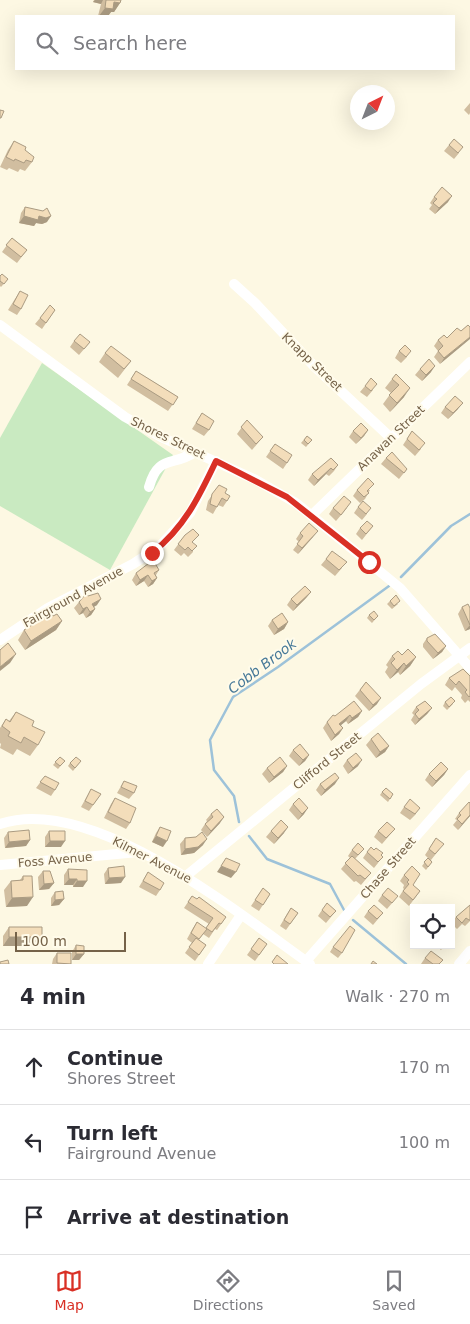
<!DOCTYPE html>
<meta charset="utf-8">
<style>
body{margin:0;font-family:"DejaVu Sans",sans-serif;background:#f7f7f7;color:#2b2b33}
.controls{position:absolute;right:15px;bottom:15px;display:grid;overflow:hidden;border-radius:0px;box-shadow:0 5px 20px #0002}
.controls button{width:45px;height:45px;display:grid;place-items:center;padding:0;border:0;border-bottom:1px solid #e1e1e2;background:#fff;color:#2b2b33;font:25px sans-serif}
.compass{position:absolute;left:350px;top:85px;width:45px;height:45px;border-radius:50%;background:#fff;box-shadow:0 5px 20px #0002;rotate:42deg}
.scale{position:absolute;left:15px;bottom:12px;width:111px;box-sizing:border-box;padding-left:5px;border:2px solid #756248;border-top:0;font-size:14px;line-height:18px;white-space:nowrap;color:#756248;-webkit-text-stroke:4px #fffbea;paint-order:stroke}
.stop{position:absolute;width:15px;height:15px;margin:-11px;border:4px solid #d93025;border-radius:50%;background:#fff}
.stop.end{background:#d93025;border-color:#fff;box-shadow:0 1px 5px #0008}
.list{margin:0;padding:0;list-style:none}
h2{display:flex;justify-content:space-between;align-items:center;height:65px;margin:0;padding:0 20px;font-size:21px}
h2 small{font-size:16px;font-weight:400;color:#7c7c81}
.list li{display:grid;grid-template-columns:32px 1fr auto;gap:15px;align-items:center;box-sizing:border-box;height:75px;padding:0 20px;border-top:1px solid #e1e1e2}
.list b{display:block;font-size:19px;white-space:nowrap}
.list p{margin:0;font-size:16px;white-space:nowrap;color:#7c7c81}
.list em{font-size:16px;font-style:normal;color:#7c7c81}
.icon{flex:none;width:28px;height:28px;fill:none;stroke:currentColor;stroke-width:2;stroke-linecap:round;stroke-linejoin:round}
.map{position:relative;flex:none;width:470px;height:964px;overflow:hidden}
.search{position:absolute;background:#fff;box-shadow:0 5px 20px #0002;left:15px;right:15px;top:15px;height:55px;display:flex;align-items:center;gap:12px;box-sizing:border-box;padding:0 18px;border-radius:0px;color:#7c7c81;font-size:19px}
.sheet{height:290px;background:#fff}
nav{display:flex;justify-content:space-around;align-items:center;box-sizing:border-box;height:70px;border-top:1px solid #e1e1e2;background:#fff;font-size:14px;color:#7c7c81}
nav a{display:grid;justify-items:center;gap:2px}
nav .on{color:#d93025}
.map>svg:first-child{display:block}
</style>
<div class="map">
<svg width="470" height="964" viewBox="0 0 470 964">
<rect width="100%" height="100%" fill="#fdf8e3"/>
<path fill="#c9eac1" d="M42,363L173,455L110,570L0,506V438Z"/>
<g fill="none" stroke-linecap="round" stroke-linejoin="round">
<path stroke="#9dc2d9" stroke-width="2.5" d="M401,577L451,526L470,514
M239,822L234,796L214,770L210,740L233,697L278,667L389,586
M249,836L267,859L330,884L344,910
M353,920L406,964"/>
<path stroke="#fff" stroke-width="10" d="M234,284L255,303L314,366L391,438
M0,325L125,417L161,437L256,480L296,503L400,588L470,668
M149,487C158,454 173,467 195,452
M312,515L470,362
M0,640L48,608L133,564L159,547L190,513L216,461
M0,824C92,793 239,914 310,964
M0,865L138,852
M186,876L421,684L470,648
M306,961L470,775
M208,964L241,915
M459,964L470,951"/>
</g>
<path fill="#d1bea0" d="M94,0H121L120,3L114,12H111L108,16H98L101,4L93,2Z
M470,103V113L469,115L464,110Z
M14,141L25,150L32,162L25,171L20,169L18,172L9,168L7,170L0,167L8,150Z
M449,145L459,153L454,159L444,151Z
M434,197L448,202L435,214L429,209L432,205L430,203Z
M25,207L47,222L42,224L36,223L34,226L19,223L21,213Z
M12,238L27,250L17,263L2,252Z
M0,276L8,279L1,287L0,286Z
M20,291L21,309L17,315L8,310Z
M55,310L42,329L35,324L40,318Z
M468,325L440,364L434,357L438,351L434,346L438,340L447,338L461,331Z
M74,341L90,342L79,355L70,347Z
M399,351L407,357L401,363L395,358Z
M105,353L131,361L118,378L99,362Z
M420,369L431,372L422,381L415,375Z
M136,371L178,397L168,411L127,385Z
M396,374L404,397L390,412L383,404L391,393L385,388Z
M365,386L373,390L367,397L360,392Z
M445,407L458,409L448,419L441,413Z
M202,413L209,430L204,436L192,429Z
M247,420L263,437L252,450L237,434Z
M368,430L364,436L356,444L349,437L353,431Z
M412,431L421,449L415,456L403,445Z
M307,436L312,440L306,447L301,443Z
M275,444L287,463L283,469L266,457Z
M386,458L407,469L399,479L381,464Z
M338,465L334,471L329,476L326,474L314,486L308,480L312,474Z
M219,485L227,501L223,507L218,505L213,514L206,510L208,501Z
M357,490H370L365,499L360,503L353,496Z
M358,507L367,514L362,520L354,513Z
M333,508H347L336,521L329,514Z
M373,526L362,540L356,534L360,528Z
M300,533L313,537L298,554L293,550L299,542L296,539Z
M185,535L193,542V552L188,557L184,553L181,556L174,550Z
M326,559L342,568L335,576L321,565Z
M159,570L156,575L157,578L153,584L148,587L144,581L136,586L132,580L136,573Z
M311,592L306,598L293,611L287,605L291,599Z
M390,601L398,604L392,609L387,604Z
M79,602L97,605L94,607L95,609L91,615L86,618L83,613L79,615L74,608Z
M462,607L470,608V629L465,631L458,614Z
M369,615L378,616L372,623L367,618Z
M53,616L62,621L56,630L25,650L18,640L24,630Z
M272,620L288,622L284,629L274,635L268,626Z
M427,638L446,646L442,652L433,659L423,647V644Z
M402,655L416,657L410,666L400,675L398,672L390,679L385,672L388,667L386,665L392,656Z
M470,676V702L468,700L465,703L461,698L462,695L455,687L452,691L445,685L449,678Z
M366,682L377,704L369,711L355,696Z
M445,702L453,704L447,710L443,706Z
M416,707L432,708L427,714L415,725L411,720L414,715L412,713Z
M362,711L358,717L348,724L346,721L341,725L343,728L339,734L331,741L323,728L327,722L335,716Z
M16,712L32,726L38,745L30,756L17,749L13,755L0,748L1,744L0,743V728L6,719L9,721Z
M371,739L389,746L385,752L376,758L366,745Z
M293,750L309,755L305,761L299,766L289,756Z
M60,757L65,761L58,769L53,765Z
M347,760L358,766L348,774L343,766Z
M81,761L73,771L68,766L70,763Z
M287,766L283,772L269,783L262,774L267,768Z
M448,769L444,775L432,787L425,780L429,774Z
M45,776L55,790L51,796L36,788Z
M124,781L134,793L129,799L117,793Z
M320,784H335L321,796L316,790Z
M91,789L101,794L89,811L81,807Z
M382,792L393,794L388,802L380,795Z
M115,798L130,823L126,829L104,818L111,804Z
M293,804L304,814L298,820L289,810Z
M404,807L416,814L410,820L400,813Z
M459,813L470,816L458,830L453,825L457,820L455,819Z
M211,814L220,823L207,837L201,830L207,821L206,820Z
M160,827L163,847L152,842L156,833Z
M395,829L382,844L374,837L378,831Z
M49,831L61,847H45V837Z
M271,831L284,833L274,844L266,837Z
M8,832L30,840L26,846L5,848L4,838Z
M196,837L203,845L194,853L181,855L180,844L185,838Z
M436,838L439,850L431,860L432,862L426,870L422,866L428,858L425,855Z
M364,849L355,859L371,873L361,885L356,881L354,882L341,869L350,858L348,856L352,850Z
M367,852L381,856L378,863L374,868L363,858Z
M412,866L413,885L420,891L409,906L399,897L404,889L403,888L404,885L400,881L404,875Z
M108,868L121,883L105,884L104,874Z
M68,869L83,887H73V885H64V875Z
M43,871L54,883L49,889L39,890L38,877Z
M148,872L160,890L156,896L139,887Z
M23,876L27,906L6,907L4,890L11,881L20,880Z
M263,888L270,894L259,911L251,906Z
M55,892L64,899L59,905L51,906V898Z
M382,895L393,902L387,909L378,901Z
M192,896L226,917L217,930L215,929L209,938L203,934L199,940L206,945L195,961L185,953L192,943L187,939L193,928L197,922L206,929L209,924L184,908Z
M470,905V921L465,926L462,924L457,929L451,923L456,917Z
M291,908L298,913L286,930L280,926L287,914Z
M322,910L336,911L326,923L318,916Z
M368,911L383,913L373,925L364,917Z
M9,927L36,946H3V936Z
M259,938L267,944L255,961L247,955Z
M76,945L84,954L79,960H72V952Z
M436,945H445L441,950Z
M333,947L342,953L338,958L330,952Z
M57,953L71,964H52L53,959Z
M425,958L440,964H421Z"/>
<path fill="#aa9b82" d="M95,0H103L101,4L93,2Z
M114,2L120,3L114,12H111L108,16H99L105,8Z
M452,196L448,202L435,214L439,208Z
M24,216H51L47,222L42,224L36,223L34,226L19,223Z
M470,337V339L440,364L444,358Z
M435,366L431,372L422,381L426,375Z
M410,388L404,397L390,412L397,403Z
M463,403L458,409L448,419L453,413Z
M368,430L364,436L356,444L361,438Z
M331,468L326,474L314,486L318,480Z
M318,531L313,537L298,554L302,548Z
M148,575L144,581L136,586L140,580Z
M157,578L153,584L148,587L152,581Z
M311,592L306,598L293,611L297,605Z
M101,599L97,605L88,610L92,604Z
M87,607L83,613L79,615L83,609Z
M95,609L91,615L86,618L90,612Z
M62,621L56,630L25,650L31,641Z
M288,622L284,629L274,635L278,629Z
M470,625V629L465,631Z
M446,646L442,652L433,659L438,653Z
M16,654L10,663L0,671V667Z
M416,657L410,666L400,675L406,666Z
M404,663L398,672L390,679L397,670Z
M381,698L377,704L369,711L373,705Z
M432,708L427,714L415,725L419,719Z
M362,711L358,717L348,724L352,718Z
M350,715L346,721L335,730L339,724Z
M343,728L339,734L331,741L335,735Z
M389,746L385,752L376,758L380,752Z
M309,755L305,761L299,766L303,760Z
M362,760L358,766L348,774L353,768Z
M287,766L283,772L269,783L274,777Z
M448,769L444,775L432,787L436,781Z
M339,778L335,784L321,796L325,790Z
M308,808L304,814L298,820L302,814Z
M470,815V816L458,830L462,824Z
M224,817L220,823L207,837L211,831Z
M288,827L284,833L274,844L278,838Z
M156,836L167,841L163,847L152,842Z
M207,839L203,845L194,853L181,855L185,849Z
M30,840L26,846L5,848L9,842Z
M50,841H65L61,847H45Z
M221,866L236,872L231,878L217,872Z
M125,877L121,883L105,884L109,878Z
M69,879H77L73,885H64Z
M77,881H87L83,887H73Z
M54,883L49,889L39,890L44,884Z
M33,897L27,906L6,907L12,898Z
M64,899L59,905L51,906L55,900Z
M9,937H42L36,946H3Z
M76,954H84L79,960H72Z"/>
<path fill="#f3ddba" stroke="#aa9b82" d="M106,0H121L120,3L114,2L113,9L105,8Z
M0,110L4,111L1,118H0Z
M454,139L463,147L458,153L449,145Z
M14,141L26,147L25,150L34,157L32,162L26,160L24,163L15,159L14,161L6,157Z
M442,187L452,196L439,208L433,203L437,199L434,197Z
M25,207L43,211L47,208L51,216L46,218L39,216L38,220L24,216Z
M12,238L27,250L21,257L6,245Z
M2,274L8,279L4,284L0,281V276Z
M20,291L28,295L21,309L13,304Z
M50,305L55,310L46,323L40,318Z
M468,325L470,327V337L444,358L438,351L443,346L438,340L444,335L447,338L457,328L461,331Z
M80,334L90,342L84,349L74,341Z
M405,345L411,351L406,357L399,351Z
M111,346L131,361L124,369L105,353Z
M429,359L435,366L426,375L420,369Z
M136,371L178,397L173,405L131,379Z
M396,374L410,388L397,403L389,395L399,385L392,379Z
M371,378L377,384L371,391L365,386Z
M455,396L463,403L453,413L445,407Z
M202,413L214,421L209,430L196,423Z
M247,420L263,437L256,444L241,427Z
M361,423L368,430L361,438L353,431Z
M412,431L425,443L419,450L407,439Z
M307,436L312,440L308,444L304,440Z
M275,444L292,455L287,463L270,451Z
M392,452L407,469L404,473L386,458Z
M331,458L338,465L333,470L331,468L318,480L312,474Z
M368,478L374,484L367,491L369,493L364,497L357,490Z
M219,485L227,489L225,493L230,496L227,501L222,498L217,507L210,504L212,494Z
M344,496L351,502L341,515L333,508Z
M363,501L371,508L366,514L358,507Z
M367,521L373,526L366,534L360,528Z
M309,523L318,531L302,548L297,544L303,536L300,533Z
M193,529L199,535L192,542L197,546L192,551L188,547L185,550L178,544L185,535Z
M332,551L347,562L339,570L326,559Z
M153,560L159,570L154,573L157,578L152,581L148,575L140,580L136,573Z
M305,586L311,592L297,605L291,599Z
M98,593L101,599L92,604L95,609L90,612L87,607L83,609L79,602L86,594L88,596Z
M396,595L400,601L394,606L390,601Z
M468,604L470,608V625L462,607Z
M374,611L378,616L374,620L369,615Z
M51,613L53,616L57,614L62,621L31,641L24,630Z
M282,613L288,622L278,629L272,620Z
M435,634L446,646L438,653L427,641V638Z
M8,643L16,654L0,667V650Z
M408,649L416,657L406,666L404,663L397,670L391,663L395,659L392,656L398,651L402,655Z
M463,669L470,676V696L469,697L465,692L467,690L459,681L456,685L449,678Z
M366,682L381,698L373,705L360,690Z
M451,697L455,701L449,707L445,702Z
M354,701L362,711L352,718L350,715L339,724L343,728L335,735L327,722L333,715L335,716Z
M425,701L432,708L419,719L415,714L419,710L416,707Z
M16,712L34,721L32,726L45,732L38,745L24,737L21,743L8,736L10,732L2,726L6,719L10,722Z
M378,733L389,746L380,752L371,739Z
M300,744L309,755L303,760L293,750Z
M356,753L362,760L353,768L347,760Z
M60,757L65,761L60,766L55,762Z
M76,757L81,761L75,768L70,763Z
M280,757L287,766L274,777L267,768Z
M441,762L448,769L436,781L429,774Z
M335,773L339,778L325,790L320,784Z
M45,776L59,783L55,790L40,782Z
M124,781L137,786L134,793L121,787Z
M386,788L393,794L390,799L382,792Z
M91,789L101,794L93,805L85,801Z
M115,798L136,808L130,823L108,812Z
M299,798L308,808L302,814L293,804Z
M410,799L420,808L415,814L404,807Z
M469,802L470,803V815L462,824L457,819L461,815L459,813Z
M217,809L224,817L211,831L205,824L213,817L211,814Z
M281,820L288,827L278,838L271,831Z
M387,822L395,829L386,838L378,831Z
M160,827L171,831L167,841L156,836Z
M29,830L30,840L9,842L8,832Z
M49,831H65V841H50Z
M202,832L207,839L198,847L185,849V838L196,837Z
M436,838L444,844L435,854L429,849Z
M358,843L364,849L358,855L352,850Z
M371,847L374,850L376,848L383,853L381,855L383,857L378,862L367,852Z
M352,856L371,873L365,879L360,875L358,876L345,863Z
M226,858L240,864L236,872L221,866Z
M428,858L432,862L428,867L424,862Z
M124,866L125,877L109,878L108,868Z
M412,866L420,874L413,885L420,891L413,900L403,891L409,884L407,882L409,880L404,875Z
M68,869L87,870V881H77V879H69Z
M43,871H50L54,883L44,884Z
M148,872L164,883L160,890L143,881Z
M23,876H32L33,897L12,898L11,881L23,880Z
M263,888L270,894L263,905L255,900Z
M388,888L398,896L392,903L382,895Z
M63,891L64,899L55,900V892Z
M192,896L197,899L199,897L226,917L221,924L219,923L212,932L206,928L213,918L188,902Z
M327,903L336,911L330,917L322,910Z
M374,905L383,913L377,919L368,911Z
M470,905V920H469L466,918L462,923L456,917Z
M291,908L298,913L290,924L284,920Z
M197,922L207,929L199,939L191,933Z
M350,926L355,930L342,953L333,947Z
M9,927H42V937H9Z
M196,938L206,945L199,955L189,947Z
M259,938L267,944L259,955L251,949Z
M76,945L84,946V954H76Z
M431,951L443,960L439,964H433L425,958Z
M57,953H71V964L57,963Z
M277,955L288,964H274L272,962Z
M8,960L9,964H0V962Z
M373,961L377,964H371Z"/>
<g fill="none" stroke-linecap="round" stroke-linejoin="round">
<path stroke="#d93025" stroke-width="6" d="M152,553C184,528 199,497 216,461L287,497L369,562"/>
</g>
<g text-anchor="middle" dominant-baseline="central" stroke-width="4" stroke-linejoin="round" paint-order="stroke">
<g font-size="12" fill="#756248" stroke="#fffbea">
<text transform="translate(312 362) rotate(44)">Knapp Street</text>
<text transform="translate(168 438) rotate(26)">Shores Street</text>
<text transform="translate(391 438) rotate(-44)">Anawan Street</text>
<text transform="translate(73 597) rotate(-29)">Fairground Avenue</text>
<text transform="translate(327 761) rotate(-39)">Clifford Street</text>
<text transform="translate(55 860) rotate(-5)">Foss Avenue</text>
<text transform="translate(152 860) rotate(27)">Kilmer Avenue</text>
<text transform="translate(388 868) rotate(-49)">Chase Street</text>
</g>
<g font-size="14" font-style="italic" fill="#477998" stroke="#fffbea">
<text transform="translate(262 666) rotate(-37)">Cobb Brook</text>
</g>
</g>
</svg>
<div class="controls">
<button><svg class="icon" aria-label="locate" viewBox="0 0 24 24"><circle cx="12" cy="12" r="6"/><path d="M12 2v4M12 18v4M2 12h4M18 12h4"/></svg></button>
</div>
<svg class="compass" viewBox="-18 -18 36 36"><path d="M0-13l5 13h-10z" fill="#e53935"/><path d="M0 13l5-13h-10z" fill="#7c7c81"/></svg>
<div class="scale">100 m</div>
<div class="stop" style="left:369px;top:562px"></div>
<div class="stop end" style="left:152px;top:553px"></div>
<div class="search"><svg class="icon" aria-label="search" viewBox="0 0 24 24"><circle cx="10" cy="10" r="6"/><path d="M15 15l6 6"/></svg>Search here</div>
</div>
<section class="sheet">
<h2>4 min<small>Walk · 270 m</small></h2>
<ul class="list">
<li><svg class="icon" aria-label="ahead" viewBox="0 0 24 24"><path d="M12 20V5M6 11l6-6 6 6"/></svg><div><b>Continue</b><p>Shores Street</p></div><em>170 m</em></li>
<li><svg class="icon" aria-label="left" viewBox="0 0 24 24"><path d="M17 20v-9H6M10 6l-5 5 5 5"/></svg><div><b>Turn left</b><p>Fairground Avenue</p></div><em>100 m</em></li>
<li><svg class="icon" aria-label="arrive" viewBox="0 0 24 24"><path d="M6 21V4h12l-3 4 3 4H6"/></svg><div><b>Arrive at destination</b></div></li>
</ul>
</section>
<nav>
<a class="on"><svg class="icon" aria-label="map" viewBox="0 0 24 24"><path d="M3 6l6-2 6 2 6-2v14l-6 2-6-2-6 2zM9 4v14M15 6v14"/></svg>Map</a>
<a><svg class="icon" aria-label="directions" viewBox="0 0 24 24"><path d="M12 3l9 9-9 9-9-9zM9 14v-3h6M13 9l2 2-2 2"/></svg>Directions</a>
<a><svg class="icon" aria-label="saved" viewBox="0 0 24 24"><path d="M7 4h10v16l-5-4-5 4z"/></svg>Saved</a>
</nav>
